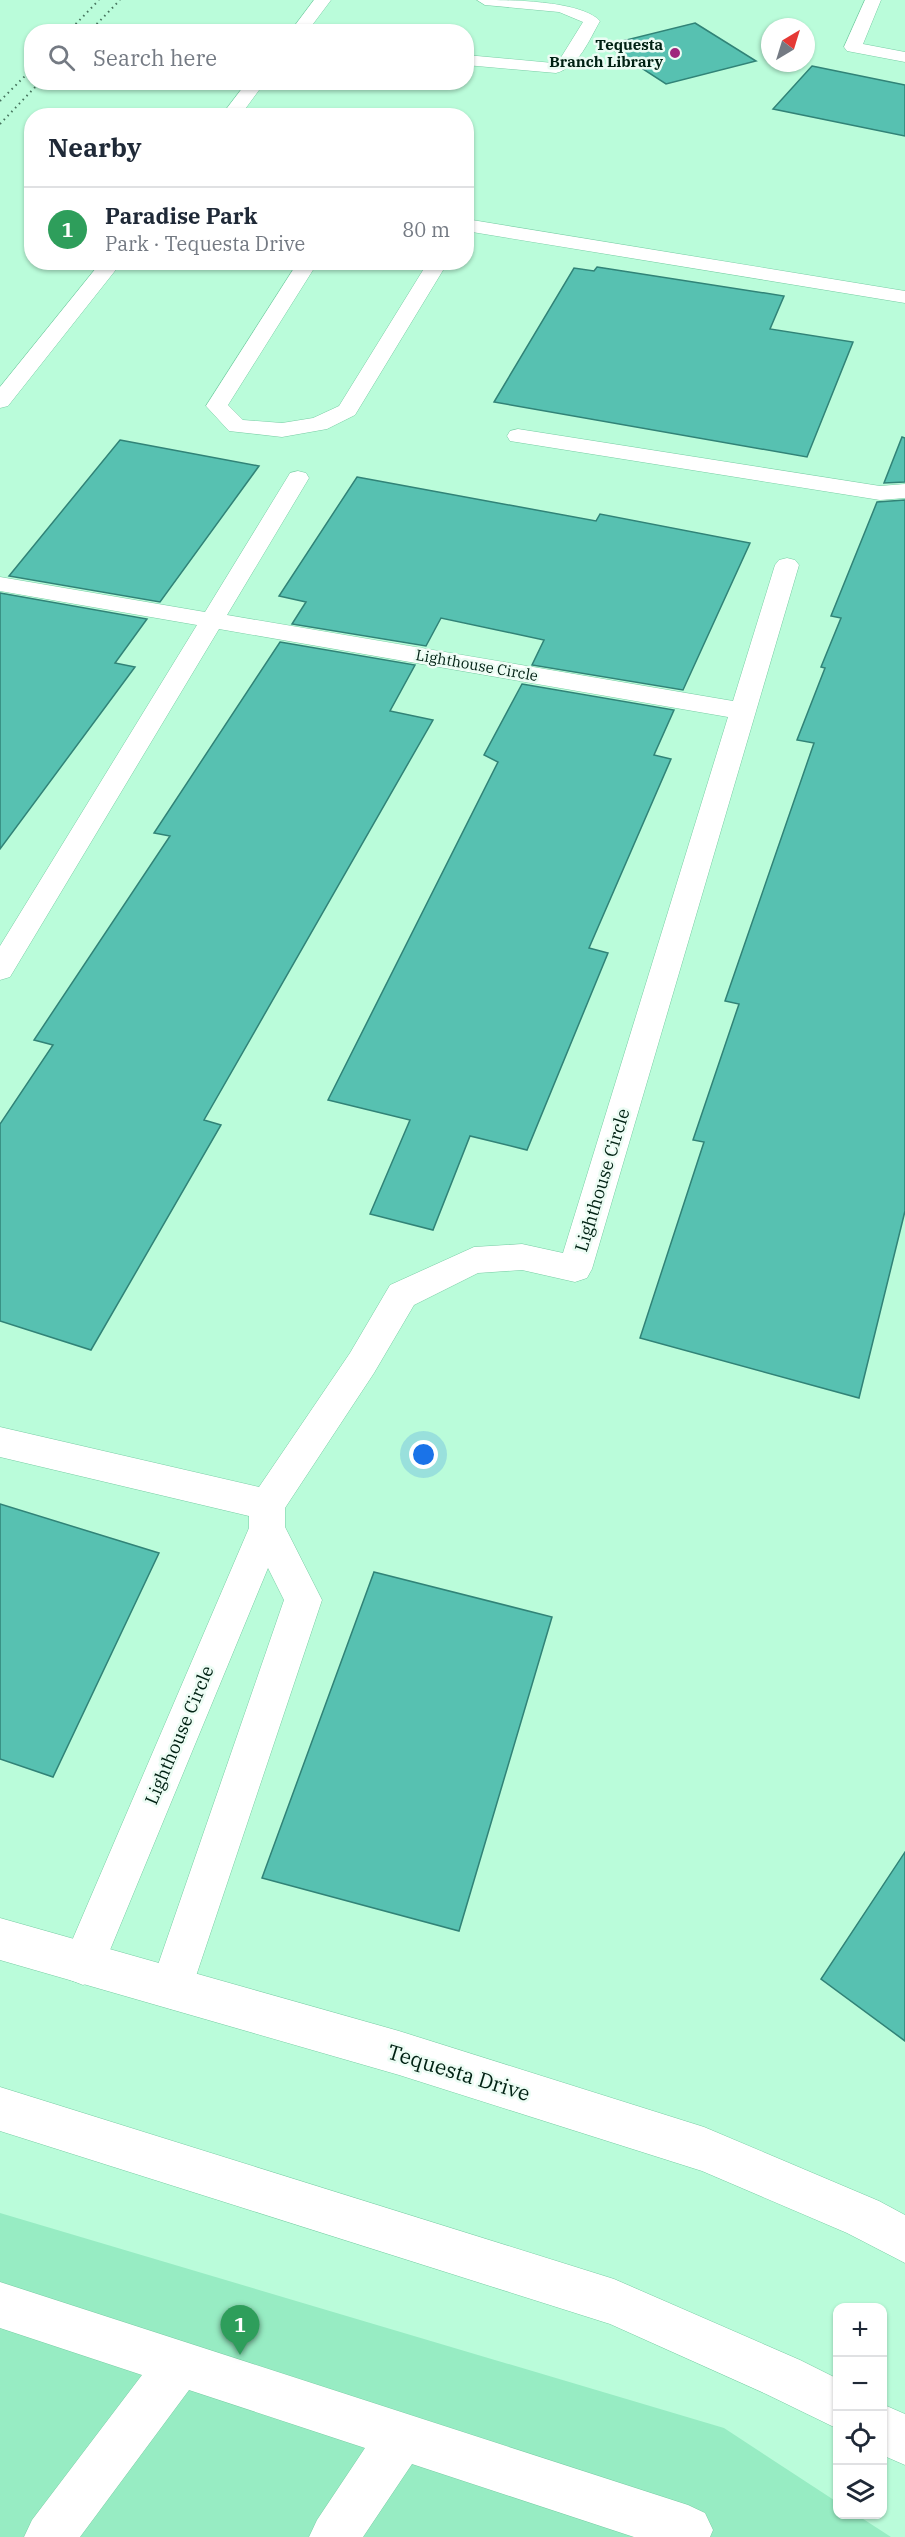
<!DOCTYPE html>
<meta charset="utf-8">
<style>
body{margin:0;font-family:"IBM Plex Serif",serif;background:#f2f2f3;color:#1f2937}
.controls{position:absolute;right:18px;bottom:18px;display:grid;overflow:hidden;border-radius:12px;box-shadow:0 2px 4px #0004}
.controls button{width:54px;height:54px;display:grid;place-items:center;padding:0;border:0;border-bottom:2px solid #e0e1e3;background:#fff;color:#1f2937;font:30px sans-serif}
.compass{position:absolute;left:761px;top:18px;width:54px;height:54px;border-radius:50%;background:#fff;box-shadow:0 2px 4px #0004;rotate:38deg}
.you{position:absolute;left:424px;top:1455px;width:21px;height:21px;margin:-15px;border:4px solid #fff;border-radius:50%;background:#1a73e8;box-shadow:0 0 0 9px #1a73e833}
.badge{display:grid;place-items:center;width:39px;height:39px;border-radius:50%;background:#9f257c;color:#fff;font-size:20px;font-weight:700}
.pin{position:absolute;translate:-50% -50px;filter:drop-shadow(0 2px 3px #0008)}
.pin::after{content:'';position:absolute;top:32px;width:21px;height:18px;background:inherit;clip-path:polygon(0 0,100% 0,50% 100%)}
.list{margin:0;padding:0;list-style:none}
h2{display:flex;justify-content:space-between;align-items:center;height:78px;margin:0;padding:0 24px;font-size:26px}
h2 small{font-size:20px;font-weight:400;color:#747a83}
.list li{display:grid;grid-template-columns:39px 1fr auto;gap:18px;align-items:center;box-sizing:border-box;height:84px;padding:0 24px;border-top:2px solid #e0e1e3}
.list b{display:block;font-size:22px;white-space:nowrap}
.list p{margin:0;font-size:20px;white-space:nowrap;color:#747a83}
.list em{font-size:20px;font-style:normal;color:#747a83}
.icon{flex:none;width:33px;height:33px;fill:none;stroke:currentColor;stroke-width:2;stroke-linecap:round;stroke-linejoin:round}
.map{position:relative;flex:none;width:905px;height:2537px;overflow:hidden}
.search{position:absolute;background:#fff;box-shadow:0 2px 4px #0004;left:24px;top:24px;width:450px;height:66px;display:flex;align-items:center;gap:15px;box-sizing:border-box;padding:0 21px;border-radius:24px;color:#747a83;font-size:22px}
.panel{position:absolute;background:#fff;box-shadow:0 2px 4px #0004;left:24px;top:108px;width:450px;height:162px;border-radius:24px}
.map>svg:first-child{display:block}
</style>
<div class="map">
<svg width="905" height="2537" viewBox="0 0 905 2537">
<rect width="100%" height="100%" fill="#bafcda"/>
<path fill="#97ecc3" d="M0,2213L724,2428L837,2502L838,2514L857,2515L891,2537H0Z"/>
<path fill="#57c1b1" stroke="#318377" stroke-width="1.5" d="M695,23L756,61L666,84L606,45Z
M812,66L905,85V136L773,109Z
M597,267L784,296L770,329L853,342L807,457L494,402L574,268L594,271Z
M902,437L905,438V482L884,483Z
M120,440L259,466L160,602L9,576Z
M357,477L596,521L600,514L750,543L683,690L532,665L544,640L441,618L426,646L292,624L306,602L279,596Z
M905,500V1211L859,1398L640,1338L704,1142L693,1140L739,1004L725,1001L814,743L797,740L825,668L821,667L841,618L831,616L877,502Z
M0,593L147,619L115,663L135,667L0,849Z
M280,642L415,665L390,711L433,720L204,1120L221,1125L91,1350L0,1321V1124L53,1045L34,1040L170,836L154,833Z
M522,684L674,710L654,755L671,759L589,948L608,953L527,1150L470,1136L433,1230L370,1214L410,1120L328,1100L498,762L484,755Z
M0,1504L159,1553L53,1777L0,1759Z
M374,1572L552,1617L459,1931L262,1878Z
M905,1852V2041L821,1979Z"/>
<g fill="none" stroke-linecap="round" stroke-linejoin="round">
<defs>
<path id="lane" d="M477,0C508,0 580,0 600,21C589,40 579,67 556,73L466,65V55L553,63L560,59L583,22L559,12L485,5Z
M865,0H881L863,44L905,52V62L847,51L844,47Z
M466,219L905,291V303L466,231Z
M298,262H318L228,405L243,420L282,423L313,418L339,406L428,262H448L355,415L327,429L282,437L229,431L206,406Z
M518,429L880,486L905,484V498L880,500L510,441L507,436L510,431Z
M298,471L306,473L309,478L227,615L733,701L775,565L779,560L787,558L795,560L799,565L592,1269L587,1278L575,1282L522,1270L478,1273L414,1305L374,1373L285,1508V1527L322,1600L192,1988L186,2003L171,2009L156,2003L150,1988L284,1600L268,1568L98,1979L83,1985L68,1979L62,1964L249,1528V1516L0,1457V1427L259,1487L350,1353L390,1285L474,1247L522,1244L563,1253L728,717L219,629L10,977L0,980V946L197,625L0,591V577L205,612L287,478L290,473Z
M0,2282L688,2505L705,2513L713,2530L710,2537H634L412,2464L363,2537H309L317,2520L365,2448L189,2390L80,2537H24L32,2520L142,2375L0,2328Z"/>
<path id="secondary" d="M314,0H331L307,32H290Z
M247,82H265L240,116H221Z
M101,262H122L8,406L0,408V387Z
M0,1918L399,2031L704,2127L879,2201L905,2215V2263L847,2233L702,2171L399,2075L0,1960Z
M0,2087L614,2279L800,2360L838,2379V2429L766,2394L610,2324L0,2131Z
M882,2404L905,2414V2465L882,2455Z"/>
</defs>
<use href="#lane" stroke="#78cca4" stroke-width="1"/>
<use href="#secondary" stroke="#78cca4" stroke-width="1"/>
<use href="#lane" fill="#fff" fill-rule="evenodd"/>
<use href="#secondary" fill="#fff" fill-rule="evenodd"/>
<path stroke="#45725c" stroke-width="2" stroke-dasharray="1.5 4" stroke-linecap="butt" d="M68,32L99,0
M89,32L120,0
M0,101L32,69
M0,124L40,82"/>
</g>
<circle fill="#9f257c" stroke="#ecfcf4" stroke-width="2" cx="675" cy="53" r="6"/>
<g text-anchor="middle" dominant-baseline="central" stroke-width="5" stroke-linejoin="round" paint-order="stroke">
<g font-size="15" font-weight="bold" fill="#002113" stroke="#ecfcf4" text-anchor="end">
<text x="663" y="44">Tequesta<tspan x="663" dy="17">Branch Library</tspan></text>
</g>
<g font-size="15" fill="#002113" stroke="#ecfcf4">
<text transform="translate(477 665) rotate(10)">Lighthouse Circle</text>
</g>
<g font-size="18" fill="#002113" stroke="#ecfcf4">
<text transform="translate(602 1180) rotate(-73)">Lighthouse Circle</text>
<text transform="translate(179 1735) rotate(-67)">Lighthouse Circle</text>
</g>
<g font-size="21" fill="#002113" stroke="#ecfcf4">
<text transform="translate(459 2072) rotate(17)">Tequesta Drive</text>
</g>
</g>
</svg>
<div class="controls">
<button>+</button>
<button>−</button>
<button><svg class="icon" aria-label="locate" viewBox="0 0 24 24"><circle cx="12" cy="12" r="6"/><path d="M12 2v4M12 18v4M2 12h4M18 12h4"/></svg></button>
<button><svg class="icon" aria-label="layers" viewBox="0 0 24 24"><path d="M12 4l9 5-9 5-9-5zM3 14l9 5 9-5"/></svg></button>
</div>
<svg class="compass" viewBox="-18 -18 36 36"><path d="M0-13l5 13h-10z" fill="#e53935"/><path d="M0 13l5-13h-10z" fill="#747a83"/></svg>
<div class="you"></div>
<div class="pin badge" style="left:240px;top:2355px;background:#2e9e5b">1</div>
<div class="search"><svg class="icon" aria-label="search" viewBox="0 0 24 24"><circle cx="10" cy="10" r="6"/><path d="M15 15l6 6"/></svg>Search here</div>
<section class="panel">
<h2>Nearby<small></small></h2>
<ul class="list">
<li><span class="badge" style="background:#2e9e5b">1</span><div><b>Paradise Park</b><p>Park · Tequesta Drive</p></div><em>80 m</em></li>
</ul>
</section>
</div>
